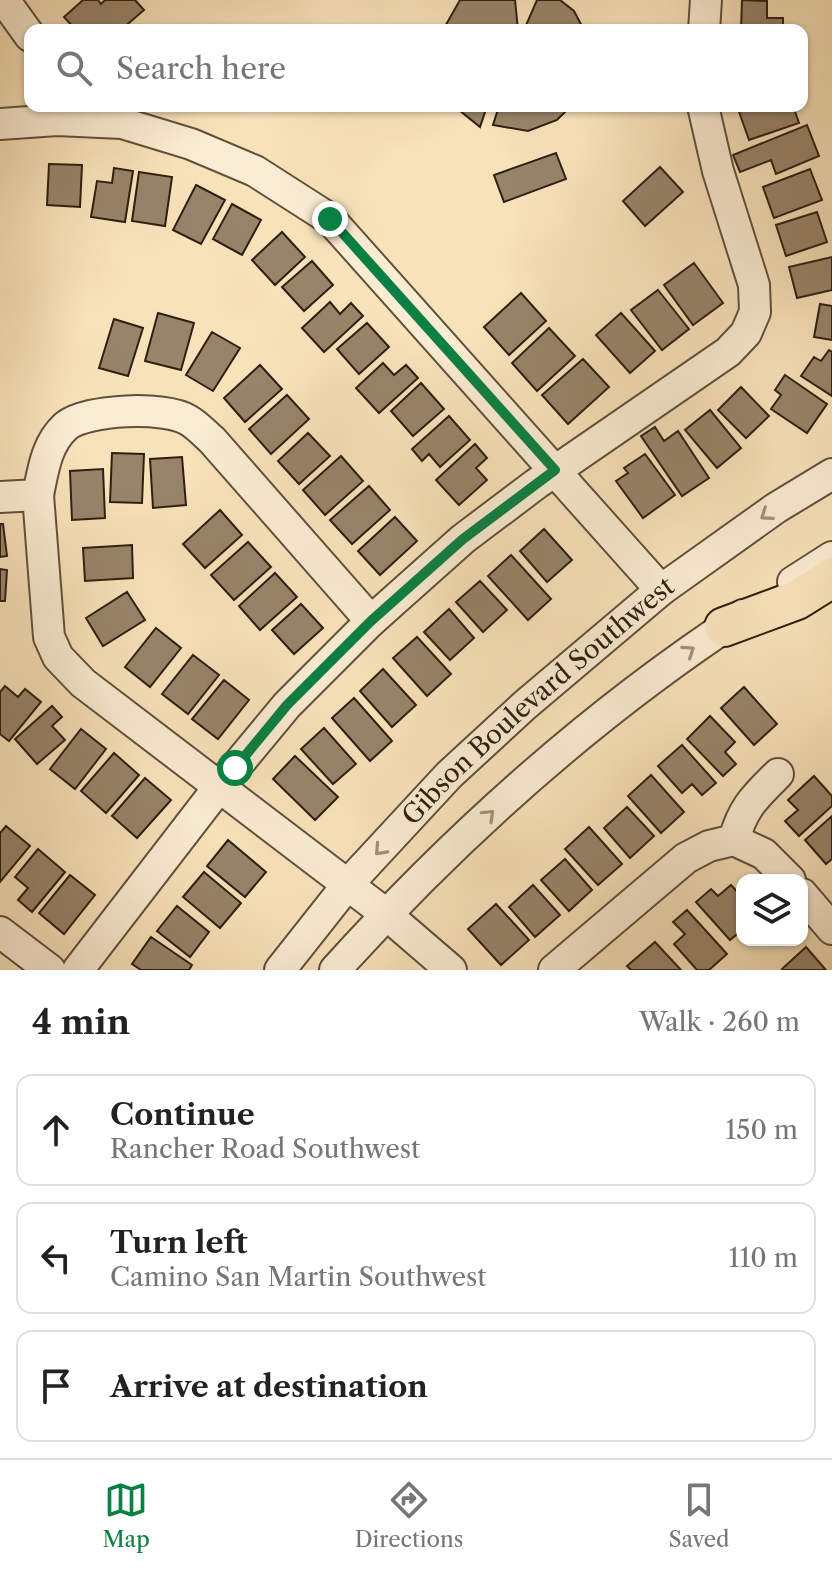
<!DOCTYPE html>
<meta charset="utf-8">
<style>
body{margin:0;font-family:"Libre Caslon Text",serif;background:#f2f2f2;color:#222}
.controls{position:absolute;right:24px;bottom:24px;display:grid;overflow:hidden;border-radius:16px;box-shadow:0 2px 6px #0004}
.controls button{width:72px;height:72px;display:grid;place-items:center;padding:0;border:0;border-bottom:2px solid #e0e0e0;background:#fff;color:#222;font:40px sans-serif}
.stop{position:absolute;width:24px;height:24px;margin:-18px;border:6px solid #0b8043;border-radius:50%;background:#fff}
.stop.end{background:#0b8043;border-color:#fff;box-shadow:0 2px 8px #0008}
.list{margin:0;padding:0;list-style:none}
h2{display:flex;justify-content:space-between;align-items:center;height:104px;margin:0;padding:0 32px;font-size:34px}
h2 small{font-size:26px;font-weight:400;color:#767676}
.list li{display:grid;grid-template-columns:52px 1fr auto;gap:24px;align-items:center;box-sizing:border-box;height:112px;margin:0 16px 16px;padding:0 16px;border:2px solid #e0e0e0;border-radius:16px}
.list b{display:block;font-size:30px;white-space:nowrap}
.list p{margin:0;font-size:26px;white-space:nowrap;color:#767676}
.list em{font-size:26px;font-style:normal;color:#767676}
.icon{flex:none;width:44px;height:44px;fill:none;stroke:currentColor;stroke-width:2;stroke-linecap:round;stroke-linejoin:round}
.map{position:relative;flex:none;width:832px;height:970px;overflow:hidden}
.search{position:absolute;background:#fff;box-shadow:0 2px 6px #0004;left:24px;right:24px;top:24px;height:88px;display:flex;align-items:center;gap:20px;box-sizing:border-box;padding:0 28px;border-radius:16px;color:#767676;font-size:30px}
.sheet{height:488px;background:#fff}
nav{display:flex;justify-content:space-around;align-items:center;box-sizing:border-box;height:112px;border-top:2px solid #e0e0e0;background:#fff;font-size:22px;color:#767676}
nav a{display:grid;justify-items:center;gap:4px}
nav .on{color:#0b8043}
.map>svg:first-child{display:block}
</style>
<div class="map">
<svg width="832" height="970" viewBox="0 0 832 970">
<rect width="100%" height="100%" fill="#f8e2ba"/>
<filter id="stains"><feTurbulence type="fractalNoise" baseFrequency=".0025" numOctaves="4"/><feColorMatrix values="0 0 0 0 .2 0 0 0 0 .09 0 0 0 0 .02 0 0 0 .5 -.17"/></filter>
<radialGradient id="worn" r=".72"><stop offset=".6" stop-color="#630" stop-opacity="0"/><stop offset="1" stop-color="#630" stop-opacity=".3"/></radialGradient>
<path fill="#978469" stroke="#2e1f12" stroke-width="2" d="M83,0H98L101,4L105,0H135L144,10L121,30H76L64,17Z
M460,0H515L518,30H443Z
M537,0H560L574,11L584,30H524Z
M742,0L767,1V18H783V30H741Z
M456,106H487L480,127L459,110Z
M499,106H571L557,120L528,131L493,125Z
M747,106H793L799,123L749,140L738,109Z
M807,125L819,156L776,174L771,160L740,172L733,155Z
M556,153L566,179L504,202L494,175Z
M49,164L82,165L80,207L47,205Z
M660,167L683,192L645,226L623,201Z
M114,168L133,171L125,222L91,217L97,181L112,183Z
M810,169L822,200L774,218L763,187Z
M139,172L172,177L165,226L132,221Z
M196,185L225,200L201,244L173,230Z
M232,204L261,220L242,255L213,239Z
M817,212L827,242L786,256L776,225Z
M282,232L305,257L275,285L252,260Z
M832,257V290L797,298L789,267Z
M312,261L333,285L304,311L282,287Z
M694,263L723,303L693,325L664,285Z
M658,290L689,329L662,350L631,310Z
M521,293L546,321L509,355L484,327Z
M330,302L340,314L351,303L363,316L324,352L302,328Z
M820,304L832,306V340L814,337Z
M158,313L194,323L181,370L145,361Z
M621,313L655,351L630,373L596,335Z
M114,319L143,328L128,376L99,368Z
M367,323L389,347L359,374L337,349Z
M549,328L575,356L537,391L512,363Z
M212,332L240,348L213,391L186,375Z
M829,350L832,352V396L801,376L814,357L821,361Z
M583,359L609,387L568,424L542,395Z
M383,363L394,375L406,365L418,378L379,413L356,388Z
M260,365L282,389L245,422L224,398Z
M785,375L827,404L807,433L771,409L781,395L775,390Z
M421,383L444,409L413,436L391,411Z
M741,387L769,416L746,438L718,410Z
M287,395L309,419L271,454L249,429Z
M710,410L741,448L717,468L685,430Z
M449,416L470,440L440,467L429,454L422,461L412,449Z
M655,427L664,441L678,431L709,478L682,496L641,436Z
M308,433L330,456L299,484L278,461Z
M475,444L487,458L476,468L487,480L459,505L436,480Z
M112,453L144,454L142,503L110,502Z
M645,454L675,495L643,518L616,481L628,473L624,468Z
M341,456L363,481L325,515L303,490Z
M182,457L186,505L153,508L150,459Z
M103,469L105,518L72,520L70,471Z
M369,486L390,510L352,544L330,520Z
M220,510L242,535L205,568L183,544Z
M395,517L417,541L380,575L358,551Z
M0,524H3L7,556L0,557Z
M544,529L572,560L547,582L520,551Z
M248,542L271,567L234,600L211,575Z
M132,545L133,578L85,581L83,548Z
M511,555L551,599L528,620L488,576Z
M0,569L7,570L5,601H0Z
M275,573L297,597L260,630L239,606Z
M480,581L507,610L483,632L456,602Z
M127,592L145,620L103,646L86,618Z
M301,604L323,628L294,654L272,630Z
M449,609L474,638L450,660L424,632Z
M156,628L181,648L150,687L125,667Z
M417,637L451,674L427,696L393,658Z
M193,655L219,675L188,714L162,694Z
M383,669L416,705L392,727L360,691Z
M224,680L249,700L218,739L192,719Z
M5,686L18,697L25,689L41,702L9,741L0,734V692Z
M744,687L777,724L754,745L721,708Z
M354,698L392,741L370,761L332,718Z
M52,706L62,717L52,726L65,740L37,764L15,739Z
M710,716L735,742L725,752L736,764L723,776L687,739Z
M324,728L356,764L333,784L301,749Z
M81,729L106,749L75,789L50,769Z
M682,745L716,783L702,795L692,784L682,793L658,766Z
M114,753L139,775L106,813L81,791Z
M295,756L338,797L315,820L273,779Z
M651,775L684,812L661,833L628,796Z
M814,776L832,796V806L799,836L785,821L798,810L788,800Z
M145,778L171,800L137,838L112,816Z
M627,807L654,836L630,858L604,828Z
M832,816V859L826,864L805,840Z
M6,826L30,846L0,882V833Z
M589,827L622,864L598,885L565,849Z
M228,840L266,872L245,897L207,866Z
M38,849L65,872L32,912L18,900L28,888L15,877Z
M565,859L592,890L569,911L541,880Z
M204,872L241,903L220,928L183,897Z
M70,875L95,895L64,934L39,913Z
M533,885L560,915L535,937L509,907Z
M731,885L742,897V930L730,940L696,902L711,889L718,896Z
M496,904L529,940L501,965L468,929Z
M177,906L209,932L190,957L157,931Z
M687,910L727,954L709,970H697L674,944L685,934L673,922Z
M151,937L192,965L189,970H141L132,964Z
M655,942L681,970H631L627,966Z
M806,947L826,970H783L782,969Z"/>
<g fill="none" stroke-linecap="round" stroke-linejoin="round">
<defs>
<g id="minor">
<path d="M4,0L30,36"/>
<path d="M704,30L706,0"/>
<path d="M0,124L57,120L122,123L191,144L255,171L330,219L661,590"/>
<path d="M38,495L49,637L58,657L83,683L386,914L451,970"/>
<path d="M0,497L38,495C43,471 46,444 66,426C87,409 165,406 188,420C197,425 205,434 212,440L371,621"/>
<path d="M793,582L832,557"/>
<path d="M734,840L764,854L790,880"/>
<path d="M802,894L832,929"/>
<path d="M0,932L50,970"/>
<path d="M78,970L219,787L287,705L371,621L463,539L536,484L728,352L746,333L755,312L754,285L718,171L703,106"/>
<path id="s1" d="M280,970L348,884L449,775L525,705L661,590L776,508L832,474"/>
<path d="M335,970C456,836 592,714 743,615"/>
<path d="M554,970L686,858L709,846L734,840C743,807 755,797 778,774"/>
</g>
<path id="major" d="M724,627L797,600L832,578"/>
</defs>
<use href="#minor" stroke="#60503c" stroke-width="34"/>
<use href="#major" stroke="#2e1f12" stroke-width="42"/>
<use href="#minor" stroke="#faecd2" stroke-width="30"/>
<use href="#major" stroke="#f8e2ba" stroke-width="38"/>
</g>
<defs><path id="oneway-chevron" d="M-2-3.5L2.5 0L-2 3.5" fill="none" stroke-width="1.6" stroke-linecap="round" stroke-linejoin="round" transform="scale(2)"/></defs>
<g stroke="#9e907c">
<use href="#oneway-chevron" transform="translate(766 515) rotate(145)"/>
<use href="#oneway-chevron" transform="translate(689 651) rotate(-34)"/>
<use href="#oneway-chevron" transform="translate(489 815) rotate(-44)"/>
<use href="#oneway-chevron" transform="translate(380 850) rotate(133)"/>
</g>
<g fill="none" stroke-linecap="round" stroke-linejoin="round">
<path stroke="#0b8043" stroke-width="10" d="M235,768L287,705L371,621L463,539L555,470L330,219"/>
</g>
<g text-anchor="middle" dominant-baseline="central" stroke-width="7" stroke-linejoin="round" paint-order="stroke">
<g font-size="26" fill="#2e1f12" stroke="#faecd2">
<text stroke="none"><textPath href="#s1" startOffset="374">Gibson Boulevard Southwest</textPath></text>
</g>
</g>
<rect width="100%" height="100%" filter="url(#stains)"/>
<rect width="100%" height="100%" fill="url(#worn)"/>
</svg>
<div class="controls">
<button><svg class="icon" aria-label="layers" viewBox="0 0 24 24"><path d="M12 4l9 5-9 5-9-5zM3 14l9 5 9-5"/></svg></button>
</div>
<div class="stop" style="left:235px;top:768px"></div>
<div class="stop end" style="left:330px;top:219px"></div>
<div class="search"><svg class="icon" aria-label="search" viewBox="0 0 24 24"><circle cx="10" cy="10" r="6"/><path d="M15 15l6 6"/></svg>Search here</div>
</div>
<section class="sheet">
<h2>4 min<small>Walk · 260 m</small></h2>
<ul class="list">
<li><svg class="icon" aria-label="ahead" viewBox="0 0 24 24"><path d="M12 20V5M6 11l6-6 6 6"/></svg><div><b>Continue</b><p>Rancher Road Southwest</p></div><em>150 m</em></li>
<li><svg class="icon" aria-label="left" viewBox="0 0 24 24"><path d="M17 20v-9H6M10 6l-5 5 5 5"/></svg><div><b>Turn left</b><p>Camino San Martin Southwest</p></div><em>110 m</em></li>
<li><svg class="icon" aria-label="arrive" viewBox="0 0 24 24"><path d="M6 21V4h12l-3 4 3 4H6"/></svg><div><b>Arrive at destination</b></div></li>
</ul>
</section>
<nav>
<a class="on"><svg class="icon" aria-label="map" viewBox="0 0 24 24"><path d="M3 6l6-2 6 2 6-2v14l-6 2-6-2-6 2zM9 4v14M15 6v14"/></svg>Map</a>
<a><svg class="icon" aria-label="directions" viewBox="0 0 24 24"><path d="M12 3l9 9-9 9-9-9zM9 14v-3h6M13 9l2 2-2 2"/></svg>Directions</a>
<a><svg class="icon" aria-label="saved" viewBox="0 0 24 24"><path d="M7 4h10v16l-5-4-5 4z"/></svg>Saved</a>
</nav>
